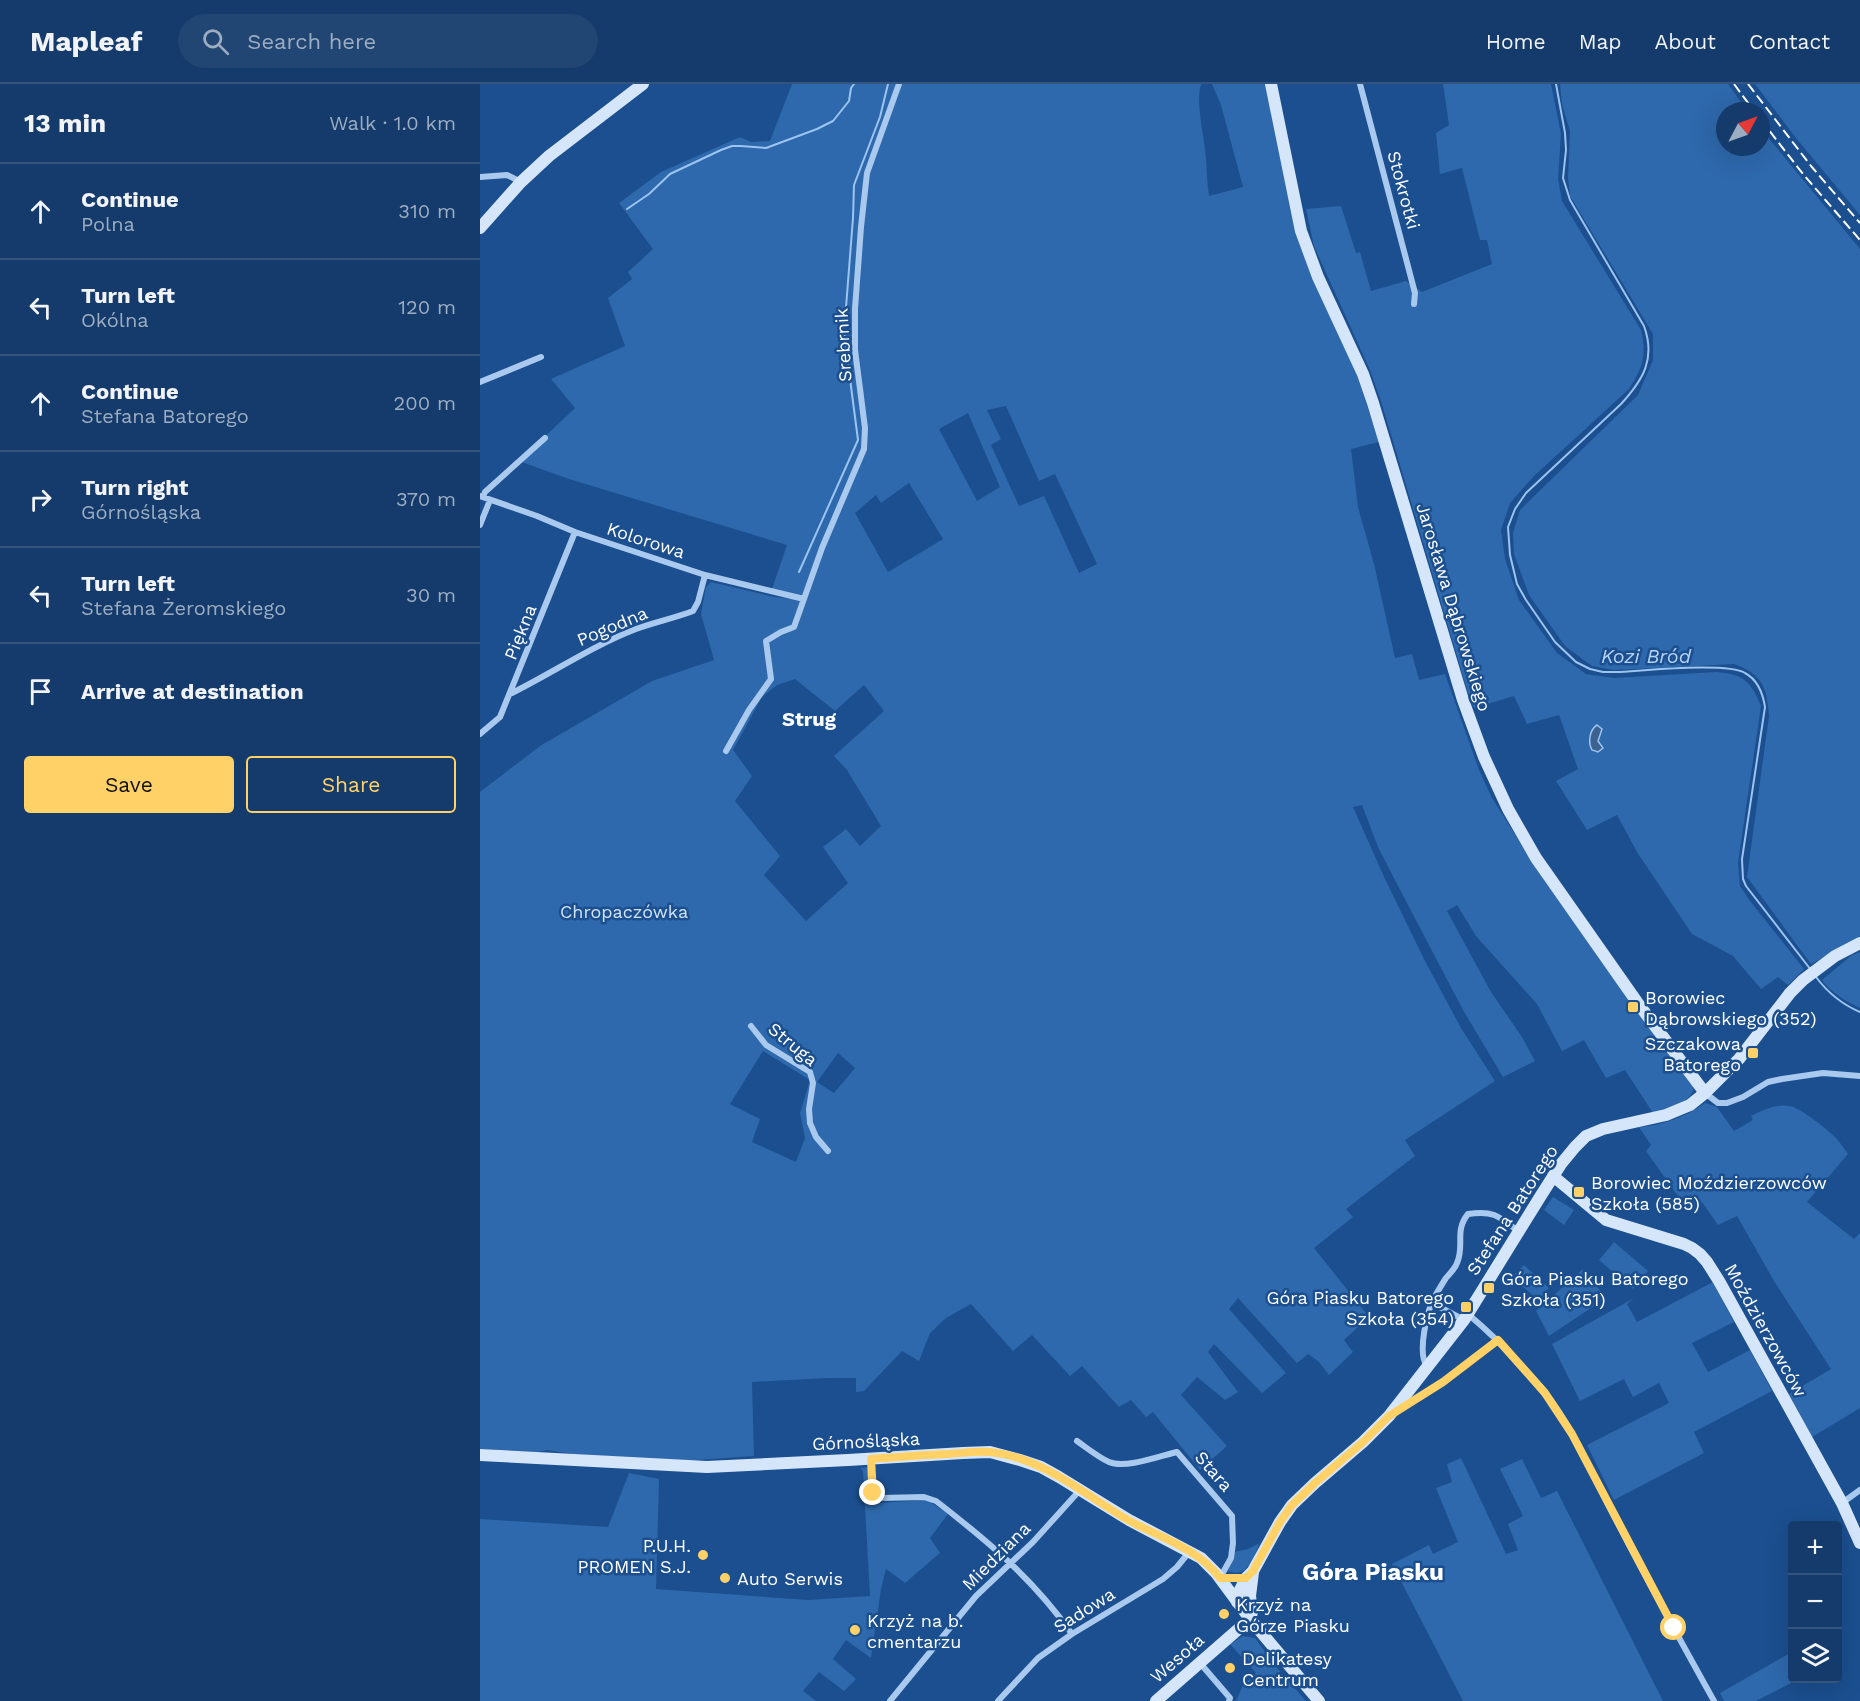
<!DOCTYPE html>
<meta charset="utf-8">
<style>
body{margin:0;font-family:"Work Sans",sans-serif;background:#214673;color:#f1f3f6}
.controls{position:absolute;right:18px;bottom:18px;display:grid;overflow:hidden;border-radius:6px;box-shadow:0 6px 24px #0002}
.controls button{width:54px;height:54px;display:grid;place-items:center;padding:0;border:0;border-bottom:2px solid #33557e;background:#143b6b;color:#f1f3f6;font:30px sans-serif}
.compass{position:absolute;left:1236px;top:18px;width:54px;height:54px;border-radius:50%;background:#143b6b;box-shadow:0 6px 24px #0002;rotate:49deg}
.stop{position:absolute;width:18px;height:18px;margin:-14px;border:4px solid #ffd166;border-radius:50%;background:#fff}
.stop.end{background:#ffd166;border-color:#fff;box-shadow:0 2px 6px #0008}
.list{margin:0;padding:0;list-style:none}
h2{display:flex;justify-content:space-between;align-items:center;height:78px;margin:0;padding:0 24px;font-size:26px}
h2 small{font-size:20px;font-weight:400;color:#9dadc1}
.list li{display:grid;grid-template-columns:39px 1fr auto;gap:18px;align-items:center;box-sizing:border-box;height:96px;padding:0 24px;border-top:2px solid #33557e}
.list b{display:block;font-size:22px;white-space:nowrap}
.list p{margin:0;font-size:20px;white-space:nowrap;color:#9dadc1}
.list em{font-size:20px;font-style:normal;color:#9dadc1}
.actions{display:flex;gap:12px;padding:18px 24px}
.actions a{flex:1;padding:14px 0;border:2px solid #ffd166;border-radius:6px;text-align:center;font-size:21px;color:#ffd166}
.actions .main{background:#ffd166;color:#111}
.icon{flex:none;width:33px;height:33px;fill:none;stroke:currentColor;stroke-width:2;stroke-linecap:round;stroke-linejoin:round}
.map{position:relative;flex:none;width:1380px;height:1617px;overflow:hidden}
header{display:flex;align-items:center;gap:36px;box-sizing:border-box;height:84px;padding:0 30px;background:#143b6b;border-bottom:2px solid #33557e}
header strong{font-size:28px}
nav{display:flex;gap:33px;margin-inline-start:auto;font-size:21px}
.search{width:420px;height:54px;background:#214673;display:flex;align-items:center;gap:15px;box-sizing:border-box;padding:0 21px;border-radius:33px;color:#9dadc1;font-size:22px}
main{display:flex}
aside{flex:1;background:#143b6b}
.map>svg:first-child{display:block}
</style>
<header>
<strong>Mapleaf</strong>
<div class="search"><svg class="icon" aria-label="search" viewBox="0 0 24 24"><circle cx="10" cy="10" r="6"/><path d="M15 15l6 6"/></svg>Search here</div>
<nav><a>Home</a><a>Map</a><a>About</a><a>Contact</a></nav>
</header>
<main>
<aside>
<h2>13 min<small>Walk · 1.0 km</small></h2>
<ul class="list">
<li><svg class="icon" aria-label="ahead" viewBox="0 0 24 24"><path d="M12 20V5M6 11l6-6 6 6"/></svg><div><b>Continue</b><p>Polna</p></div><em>310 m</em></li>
<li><svg class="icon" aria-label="left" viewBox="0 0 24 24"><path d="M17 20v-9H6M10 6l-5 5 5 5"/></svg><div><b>Turn left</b><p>Okólna</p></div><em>120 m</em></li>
<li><svg class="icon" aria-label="ahead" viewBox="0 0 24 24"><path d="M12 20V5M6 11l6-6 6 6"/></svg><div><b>Continue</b><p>Stefana Batorego</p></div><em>200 m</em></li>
<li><svg class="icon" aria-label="right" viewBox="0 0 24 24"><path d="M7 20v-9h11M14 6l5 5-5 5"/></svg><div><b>Turn right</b><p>Górnośląska</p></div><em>370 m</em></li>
<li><svg class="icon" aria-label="left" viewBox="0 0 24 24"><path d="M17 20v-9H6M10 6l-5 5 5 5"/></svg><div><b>Turn left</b><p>Stefana Żeromskiego</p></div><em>30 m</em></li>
<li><svg class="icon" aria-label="arrive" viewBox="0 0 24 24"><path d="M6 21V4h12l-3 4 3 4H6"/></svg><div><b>Arrive at destination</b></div></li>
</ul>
<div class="actions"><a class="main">Save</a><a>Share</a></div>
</aside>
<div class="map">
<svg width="1380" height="1617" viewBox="0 0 1380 1617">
<rect width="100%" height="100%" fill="#1b4f8f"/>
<path fill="#2e69ad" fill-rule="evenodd" d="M312,0H721C715,21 725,53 726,75C727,87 727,100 729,112L763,103L741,21L732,0H785L804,86L877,291L899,358L871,365L878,423L894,480L915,574L932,570L939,596L965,590L999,686L1012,714L1060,790L1214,1004C1210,1020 1187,1025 1173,1029L1145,986L1126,994L1104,956L1082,967L1057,920L996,852L977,821L967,827L1011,908L1042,953L1055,977L1023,993L983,926L917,800L898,763L882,721L873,723L905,795L945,877L981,944L1015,997L925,1056L935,1072L866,1125L873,1133L834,1164L889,1233L864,1256L873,1268L849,1291L839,1278L828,1270L817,1279L758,1214L749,1225L806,1289L782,1309L734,1260L728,1268L758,1308L745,1316L717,1293L701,1311L747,1362L720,1386L673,1328L666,1333L651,1316L639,1323L602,1282L590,1292L552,1251L533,1267L491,1220L466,1234L450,1249L439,1277L422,1267L384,1307L376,1308V1294H348L272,1298L274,1372L202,1377L93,1370L67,1366L58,1368L0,1365V708L60,662L172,597L234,576L221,530L226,503L231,498L294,513L311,515L292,505L307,461L89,395L39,377L95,324L71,295L145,262L128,214L152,195L148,188L173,165L139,119L181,88L260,53L271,58L290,57ZM526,322L559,397L575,390L617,480L599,489L564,412L539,422L511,361L521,355L507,326ZM488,329L520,403L497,417L459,345ZM429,399L463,455L408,488L375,429L396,411L401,419ZM315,595L355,627L384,601L404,627L354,672L367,686L401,742L380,762L366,745L343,763L368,799L326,837L284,791L300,772L255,717L272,692L253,666L282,613L297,601ZM283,967L330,996L320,1029L325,1054L316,1078L272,1058L280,1035L250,1020ZM358,969L375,984L354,1009L337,998Z
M963,0H1071L1081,50L1078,95L1082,117L1161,246C1167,272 1163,283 1149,305L1054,392L1030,419L1021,446L1025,475L1039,516L1077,569L1106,590L1134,594L1236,588C1263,590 1271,597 1281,622L1258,779L1260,802L1270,817L1324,885L1308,901L1298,893L1281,905L1253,872L1212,850L1157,768L1137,731L1107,746L1076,697L1098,685L1079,631L1047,640L1034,612L994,624L988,609L901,317L890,286L834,162L826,125L861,122L876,169L880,168L891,207L926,197L942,208L1012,180L1007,156H1000L982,84L960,90L956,49L969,41Z
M1080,0H1248L1267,27H1245V63H1281V45L1380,165V854L1331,880L1267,793L1289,632C1287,603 1282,590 1254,580L1134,586L1112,582L1085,562L1049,511L1034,470L1033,449L1040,426L1158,311L1173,276V250L1090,112L1088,94L1090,47L1082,20Z
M1275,0H1380V131L1316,54Z
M1380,868V924C1365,917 1352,909 1342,896L1372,871Z
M1225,1019L1237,1023L1254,1047L1273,1036L1271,1032C1283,1026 1296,1020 1309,1022C1320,1023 1348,1046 1356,1054C1361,1059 1364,1065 1368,1070L1327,1118L1374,1155L1380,1149V1324L1332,1353L1309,1310L1351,1285L1294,1197L1257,1132L1238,1141L1222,1118L1208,1126L1166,1067L1171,1061L1159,1043C1183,1041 1205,1033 1225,1019Z
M1073,1113L1094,1126L1084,1141L1064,1126Z
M1134,1158L1168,1187L1153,1205L1119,1176Z
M1044,1181L1069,1204L1058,1216L1032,1193Z
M1103,1185L1126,1214L1069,1252L1056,1227Z
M1233,1198L1254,1238L1212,1259L1228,1288L1270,1266L1292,1307L1214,1348L1224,1369L1134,1416L1107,1361L1189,1319L1179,1299L1153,1313L1144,1295L1100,1317L1072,1260L1154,1214L1147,1220L1157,1238Z
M981,1374L1026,1470L1038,1466L1028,1440L1043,1432L1020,1385L1042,1375L1061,1414L1077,1407L1183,1617H983L912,1480L949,1461L953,1470L978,1458L956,1404L972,1398L967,1380Z
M387,1383C387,1397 386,1409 397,1419L447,1416L468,1430L450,1454L460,1469L425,1499L406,1485L401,1505L391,1574L366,1556L353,1575L376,1595L364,1607L339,1588L323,1607L336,1617H0V1435L128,1443L149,1389L179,1395L176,1505L328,1516L390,1512L383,1387L380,1384Z
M780,1459C773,1473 768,1495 748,1487L754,1468L768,1465Z
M763,1552L775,1554L797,1584L826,1617H756L763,1601L776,1589L750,1560Z
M1312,1568V1594L1319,1595L1276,1617H1244L1240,1609Z"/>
<path fill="#3c6290" stroke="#9cc4f0" stroke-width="1.5" d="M1117,641L1122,645L1118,657L1123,664L1118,668L1112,666C1108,659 1109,646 1117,641Z"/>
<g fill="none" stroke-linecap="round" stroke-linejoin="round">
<path stroke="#9cc4f0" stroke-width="2" d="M1076,0L1085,49L1086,66L1083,94L1090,116L1164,242C1176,275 1163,296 1141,320L1046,409L1035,425L1028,443L1030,471L1037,500L1046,516L1075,558L1096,578L1110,585L1123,588H1137C1162,587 1247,578 1265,589C1278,596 1283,610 1285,623L1262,775L1263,795L1266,802L1331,886
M147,125L169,110L190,90L241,66L252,62H261L286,64L337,45L353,37L369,17L371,4L374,0
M319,488L378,356L364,249L373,134L374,101L400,33L408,0
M1336,893C1348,909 1361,920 1380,928"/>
<path stroke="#a9c9ee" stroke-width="6" d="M880,0L935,209L934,220
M0,93L27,91L41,98
M0,298L61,273
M0,412L57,432L95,448L225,491L324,515
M3,413L5,408L65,354
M0,441L10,416
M32,609C74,588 112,562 156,545C175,538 195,534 213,527L218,518L225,491
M0,650L20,633L95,448
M246,667L269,626L291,595L286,557L301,548L314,543L342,464L384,365L385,344L375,266V225L381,143L387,89L419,0
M271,942L286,961L330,988L333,999L329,1025L330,1039L336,1053L348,1067
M1225,1009L1238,1019H1247L1263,1013L1288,998L1302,995L1343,989L1380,992
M952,1219L984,1236
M988,1230C1016,1254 1042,1280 1065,1308C1094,1345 1112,1391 1134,1432C1166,1494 1200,1556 1234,1617
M947,1282C937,1270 947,1227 954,1214C958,1207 962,1200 966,1194C970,1189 975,1185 977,1179C985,1161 974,1147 988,1130C1013,1126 1019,1132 1038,1147
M917,1327L963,1298L1018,1256
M597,1357C607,1364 618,1373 629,1378C645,1385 680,1372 697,1368L752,1432L753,1459L751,1474L740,1494
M391,1375C391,1388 387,1409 401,1414L444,1413L456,1417C509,1458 553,1495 592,1550
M1362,1419L1380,1406
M720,1579L750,1614L749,1617
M410,1617L496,1512L553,1458L600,1406
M518,1617L558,1574L592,1550L683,1495L697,1483L710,1467"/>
<path stroke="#d6e6fa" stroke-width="12" d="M791,0L821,147L838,193L883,290L893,319L983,616L1004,673L1028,725L1056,774L1157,918L1225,1009
M0,144L41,98L69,72L163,0
M1073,1092L1126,1136L1204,1160L1212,1164L1220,1170L1227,1178L1239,1197L1362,1419L1380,1459
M0,1371L227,1383L368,1376L483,1369L510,1368L540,1376L561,1383L579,1393L649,1436L721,1474L736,1489L770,1535L839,1617
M757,1518L758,1510L766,1494L773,1487L800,1438L812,1421L835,1399L883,1358L909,1332L984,1236L1060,1113L1081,1080L1095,1063L1106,1052L1123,1045L1186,1031L1210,1021L1225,1009L1259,975L1310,909L1323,896L1355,872L1380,859
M770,1535L772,1528L770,1512L773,1488
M676,1617L770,1535"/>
<path stroke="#fff" stroke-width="2" stroke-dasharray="10 4.5" stroke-linecap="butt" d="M1254,0L1274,27
M1268,0L1331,82L1380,139
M1281,36L1323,90L1380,156"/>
</g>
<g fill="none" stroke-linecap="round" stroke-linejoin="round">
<path stroke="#ffd166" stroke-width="8" d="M393,1409L391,1375C417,1373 442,1371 468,1370C482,1369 496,1367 510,1368C562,1373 605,1411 648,1436C681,1454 717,1464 740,1494H766L773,1487L800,1438L812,1421L835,1399L883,1358L909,1332L963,1298L1018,1256L1065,1309L1092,1350L1194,1544"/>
</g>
<g fill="#ffd166" stroke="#1b4f8f" stroke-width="2">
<rect x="1147" y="917" width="12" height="12" rx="3"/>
<rect x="1267" y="963" width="12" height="12" rx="3"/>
<rect x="1093" y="1102" width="12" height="12" rx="3"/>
<rect x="1003" y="1198" width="12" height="12" rx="3"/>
<rect x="980" y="1217" width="12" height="12" rx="3"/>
<circle cx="223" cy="1471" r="6"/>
<circle cx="245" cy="1494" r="6"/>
<circle cx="744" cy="1530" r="6"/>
<circle cx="375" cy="1546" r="6"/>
<circle cx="750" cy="1584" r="6"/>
</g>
<g text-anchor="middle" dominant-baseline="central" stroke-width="5" stroke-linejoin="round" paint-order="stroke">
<g font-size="18" fill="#fff" stroke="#1b4f8f">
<text transform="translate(924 106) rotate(75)">Stokrotki</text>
<text transform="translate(363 261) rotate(-93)">Srebrnik</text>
<text transform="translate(166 456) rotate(18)">Kolorowa</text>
<text transform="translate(974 523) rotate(73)">Jarosława Dąbrowskiego</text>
<text transform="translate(132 542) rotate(-23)">Pogodna</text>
<text transform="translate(40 548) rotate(-68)">Piękna</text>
<text transform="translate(313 960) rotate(39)">Struga</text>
<text transform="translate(1032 1126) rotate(-57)">Stefana Batorego</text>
<text transform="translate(1286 1246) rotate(61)">Moździerzowców</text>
<text transform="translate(386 1357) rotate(-3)">Górnośląska</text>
<text transform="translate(734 1387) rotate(49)">Stara</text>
<text transform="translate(516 1472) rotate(-45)">Miedziana</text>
<text transform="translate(604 1526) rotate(-32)">Sadowa</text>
<text transform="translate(697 1574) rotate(-41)">Wesoła</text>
</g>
<g font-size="18" fill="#cfe3fa" stroke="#1b4f8f">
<text x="144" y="827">Chropaczówka</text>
</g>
<g font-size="18" fill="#fff" stroke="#1b4f8f" text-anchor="start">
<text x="1165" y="913">Borowiec<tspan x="1165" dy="21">Dąbrowskiego (352)</tspan></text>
<text x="1261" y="959" text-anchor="end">Szczakowa<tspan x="1261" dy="21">Batorego</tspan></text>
<text x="1111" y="1098">Borowiec Moździerzowców<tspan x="1111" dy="21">Szkoła (585)</tspan></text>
<text x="1021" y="1194">Góra Piasku Batorego<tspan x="1021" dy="21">Szkoła (351)</tspan></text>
<text x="974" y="1213" text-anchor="end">Góra Piasku Batorego<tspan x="974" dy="21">Szkoła (354)</tspan></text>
<text x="211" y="1461" text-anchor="end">P.U.H.<tspan x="211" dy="21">PROMEN S.J.</tspan></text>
<text x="257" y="1494">Auto Serwis</text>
<text x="756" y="1520">Krzyż na<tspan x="756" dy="21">Górze Piasku</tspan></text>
<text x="387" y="1536">Krzyż na b.<tspan x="387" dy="21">cmentarzu</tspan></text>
<text x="762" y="1574">Delikatesy<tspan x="762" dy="21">Centrum</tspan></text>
</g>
<g font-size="20" font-style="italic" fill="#b5d3f5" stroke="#1b4f8f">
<text x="1166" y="572">Kozi Bród</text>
</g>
<g font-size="20" font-weight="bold" fill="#fff" stroke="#1b4f8f">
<text x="329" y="635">Strug</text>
</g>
<g font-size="24" font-weight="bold" fill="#fff" stroke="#1b4f8f">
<text x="893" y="1488">Góra Piasku</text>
</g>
</g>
</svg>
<div class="controls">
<button>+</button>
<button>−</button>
<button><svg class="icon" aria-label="layers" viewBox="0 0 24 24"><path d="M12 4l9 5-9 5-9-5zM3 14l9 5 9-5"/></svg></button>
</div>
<svg class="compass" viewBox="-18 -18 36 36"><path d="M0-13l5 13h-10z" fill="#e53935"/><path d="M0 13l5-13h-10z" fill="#9dadc1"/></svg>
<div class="stop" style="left:1194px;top:1544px"></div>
<div class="stop end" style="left:393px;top:1409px"></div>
</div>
</main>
